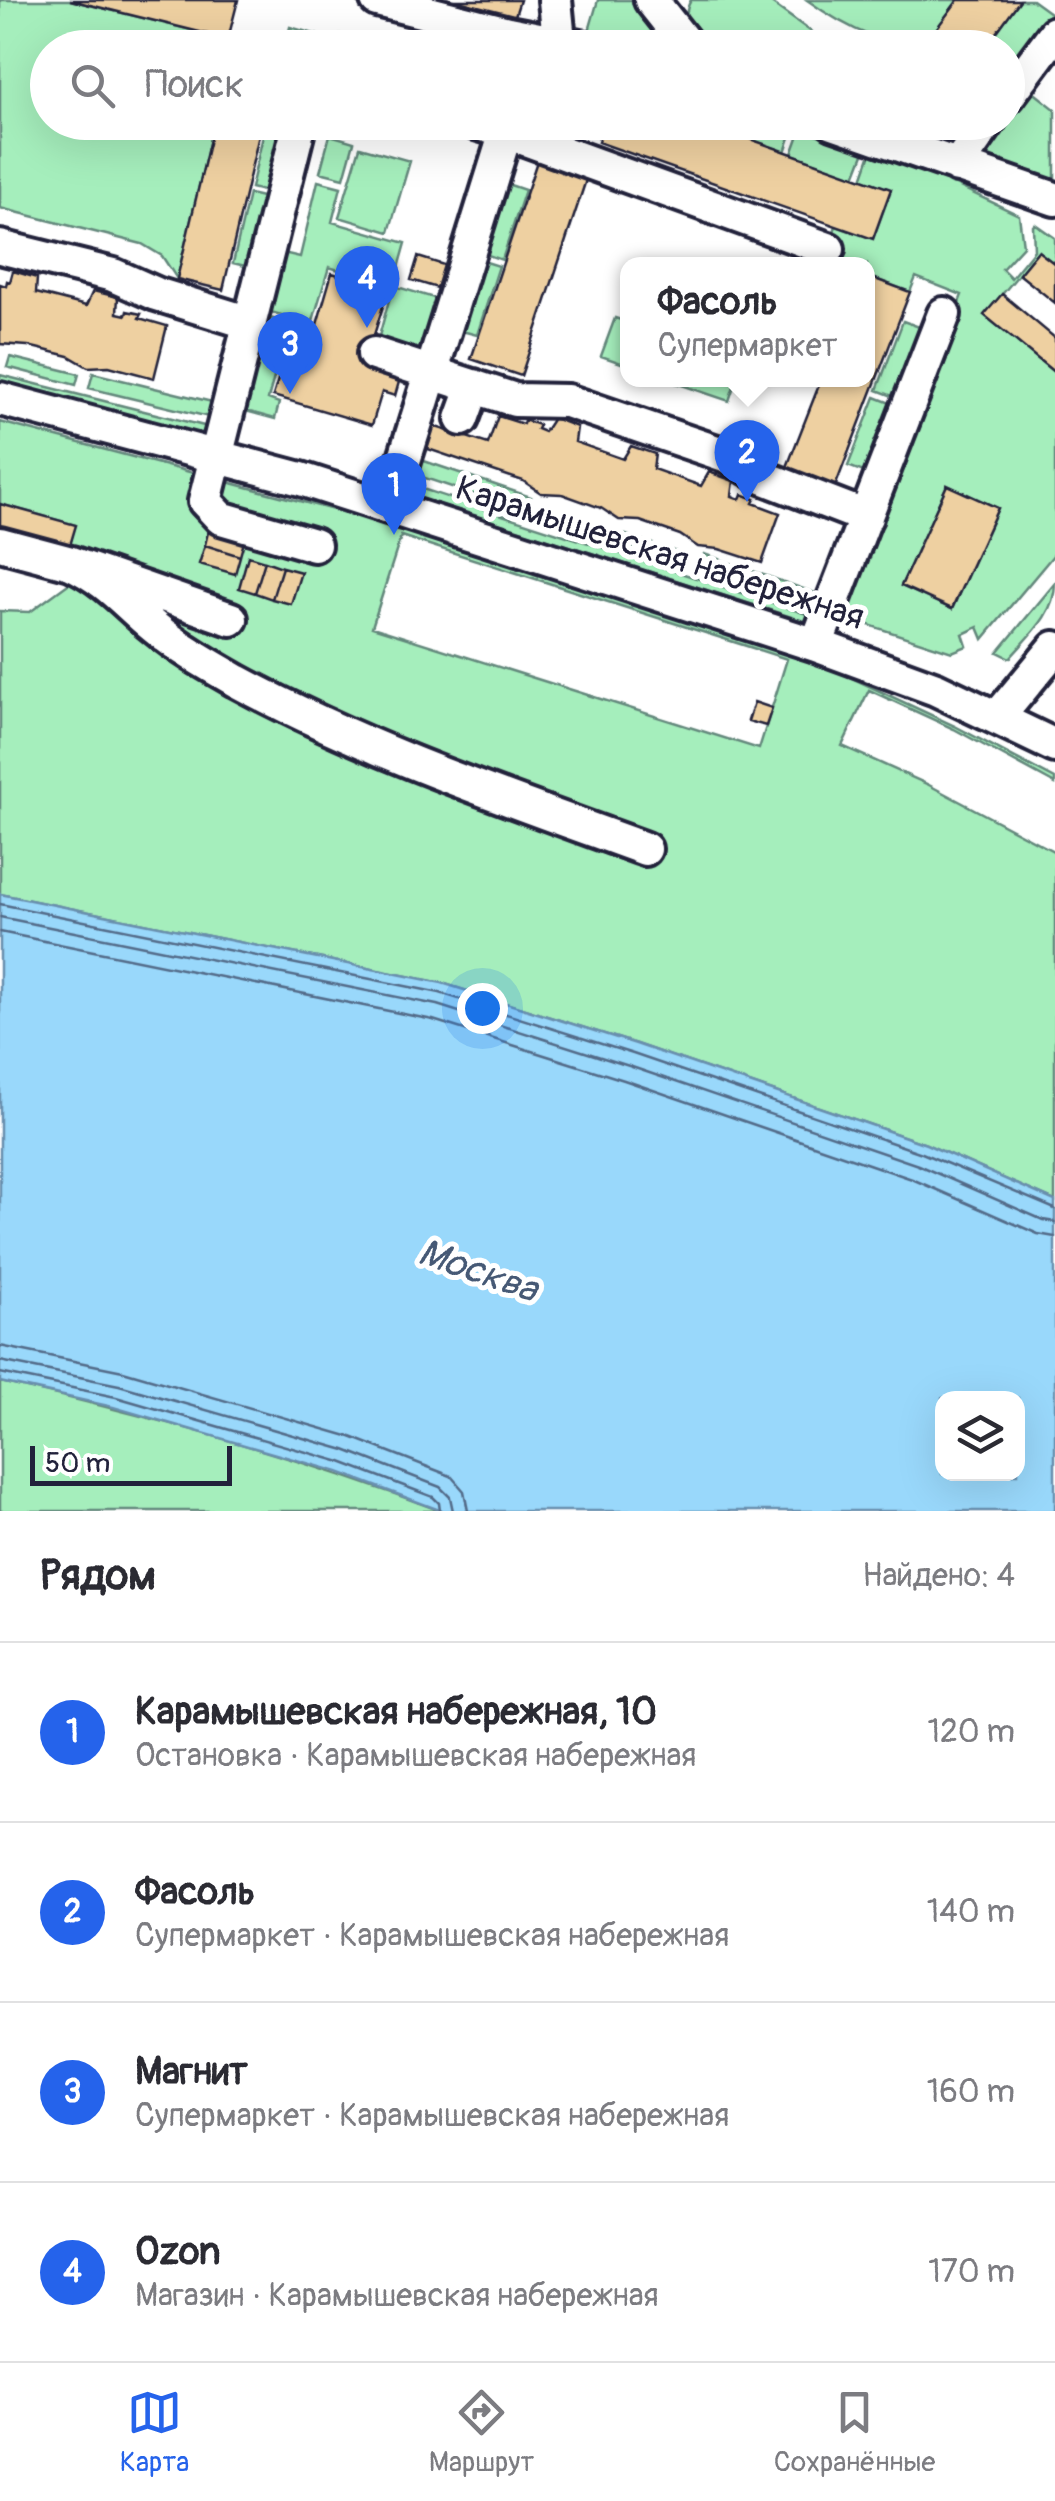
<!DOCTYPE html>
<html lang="ru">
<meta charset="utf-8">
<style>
body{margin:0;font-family:Pangolin,sans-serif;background:#f2f2f3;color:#2b2b33}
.controls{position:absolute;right:30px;bottom:30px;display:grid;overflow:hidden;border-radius:20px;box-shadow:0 10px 40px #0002}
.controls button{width:90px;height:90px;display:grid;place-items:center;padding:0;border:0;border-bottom:2px solid #e1e1e2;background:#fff;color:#2b2b33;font:50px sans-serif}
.scale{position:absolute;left:30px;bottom:25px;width:202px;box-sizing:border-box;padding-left:10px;border:5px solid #22223b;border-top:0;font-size:28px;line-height:35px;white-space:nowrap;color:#22223b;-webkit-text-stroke:8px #fff;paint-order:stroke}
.you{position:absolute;left:482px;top:1008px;width:35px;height:35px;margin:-25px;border:8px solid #fff;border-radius:50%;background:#1a73e8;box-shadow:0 0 0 15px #1a73e833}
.badge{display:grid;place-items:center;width:65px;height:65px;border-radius:50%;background:#2563eb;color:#fff;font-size:32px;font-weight:700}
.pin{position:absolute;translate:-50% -82px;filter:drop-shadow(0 2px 5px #0008)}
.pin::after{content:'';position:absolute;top:52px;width:35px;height:30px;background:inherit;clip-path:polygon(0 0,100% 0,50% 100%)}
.popup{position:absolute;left:620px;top:257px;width:255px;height:130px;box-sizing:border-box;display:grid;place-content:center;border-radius:20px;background:#fff;filter:drop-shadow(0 2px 8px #0005);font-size:32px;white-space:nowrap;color:#7c7c81}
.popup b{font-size:38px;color:#2b2b33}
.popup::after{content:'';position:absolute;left:50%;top:100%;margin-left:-20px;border:20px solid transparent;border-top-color:#fff}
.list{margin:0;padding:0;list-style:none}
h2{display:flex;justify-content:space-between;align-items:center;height:130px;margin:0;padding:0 40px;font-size:42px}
h2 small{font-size:32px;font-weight:400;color:#7c7c81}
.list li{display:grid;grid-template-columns:65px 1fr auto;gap:30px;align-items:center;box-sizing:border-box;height:180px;padding:0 40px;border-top:2px solid #e1e1e2}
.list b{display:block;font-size:38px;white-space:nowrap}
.list p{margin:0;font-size:32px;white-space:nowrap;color:#7c7c81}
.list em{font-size:32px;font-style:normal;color:#7c7c81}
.icon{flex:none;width:55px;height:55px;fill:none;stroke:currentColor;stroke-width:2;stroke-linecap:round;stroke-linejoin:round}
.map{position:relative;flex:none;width:1055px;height:1511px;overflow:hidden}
.search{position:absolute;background:#fff;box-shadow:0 10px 40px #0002;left:30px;right:30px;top:30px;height:110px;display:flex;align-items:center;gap:25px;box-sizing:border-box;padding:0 35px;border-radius:55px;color:#7c7c81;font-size:38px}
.sheet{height:850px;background:#fff}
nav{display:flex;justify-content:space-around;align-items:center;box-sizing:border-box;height:140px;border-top:2px solid #e1e1e2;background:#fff;font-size:28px;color:#7c7c81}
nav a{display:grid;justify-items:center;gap:5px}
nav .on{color:#2563eb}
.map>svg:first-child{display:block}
</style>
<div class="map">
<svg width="1055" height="1511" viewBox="0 0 1055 1511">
<rect width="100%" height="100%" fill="#fff"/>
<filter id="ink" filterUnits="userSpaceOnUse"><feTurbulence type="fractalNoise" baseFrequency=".01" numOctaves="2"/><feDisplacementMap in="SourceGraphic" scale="20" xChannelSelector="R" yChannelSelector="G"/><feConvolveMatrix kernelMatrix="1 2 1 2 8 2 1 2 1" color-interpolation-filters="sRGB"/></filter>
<g filter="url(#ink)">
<path fill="#a5eebc" stroke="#64887c" stroke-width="2.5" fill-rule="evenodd" d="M0,0H70L228,39L234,47L48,48V122L214,123L177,279L162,256L142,244L0,208Z
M598,0H638L676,47H624L587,38Z
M691,0H767L827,43L840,47H701C691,31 680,19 691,0Z
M807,0H958L925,45L927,48C883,47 843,26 807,0Z
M1020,0H1032L1050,13L1013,63L1008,59V48L992,47L988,44Z
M290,27L328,38L340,34L399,47H285Z
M1032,91L1055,109V182L992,160L987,156Z
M721,122H784L794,126L785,152L719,128Z
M266,123H284L267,192L251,188Z
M801,129L865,151L855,177L792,154Z
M330,135L354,142L344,178L320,172Z
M360,147L410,161L389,232L339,217Z
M871,153L939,177L1019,215L1023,246L1002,269L1011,278L1034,250L1033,226L1035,224L1055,238V264L1038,251L985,315L1055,373V553L983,639L978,627L963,634L967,646L952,652L838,615L962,295L916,277L910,292L867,276V264H822L836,226L873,239L891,190L862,179ZM947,485L998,508L952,609L901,586Z
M318,181L341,187L332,222L406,243L394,286L444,301L427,356L378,340L393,286L329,267L312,324L264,310L279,252L300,257Z
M507,184L525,190L502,260L485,254Z
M249,194L266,198L249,267L233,263Z
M483,261L499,266L477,335L462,331Z
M270,318L310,330L306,346L284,341L268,399L279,403L275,419L246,411Z
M615,318L627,322V365L601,356Z
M903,321L922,328L895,397L877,390Z
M10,357L79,374L76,385L7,367Z
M93,373L216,403L213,418L89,388Z
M0,375L216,429L210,435H203L0,383Z
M667,380H736L729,401Z
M875,397L893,404L866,473L848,466Z
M0,422L364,518L824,665L955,726L1055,779V784L954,729L869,690L842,746L927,784L1055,852V1201L926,1144L636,1044L442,983L0,894V611L30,612L75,579L89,553L70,545L75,525L0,504ZM401,536L787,659L759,749L372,627Z
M421,460L531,497L526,512L416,475Z
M407,484L816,617L804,621L416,497L407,492Z
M545,508L611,530L608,539L542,517Z
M620,533L688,556L685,565L617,542Z
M704,554L818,594L814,606L699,569Z
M1055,583C1055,614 1030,635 1010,658L998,652Z
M0,1382C150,1415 298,1457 441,1511H0Z"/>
<path fill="#99d8fb" stroke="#698fae" stroke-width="2.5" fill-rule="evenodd" d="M0,894L442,983L636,1044L926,1144L1055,1201V1511H442L338,1472L113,1407L0,1382ZM942,1398H1018V1474H942Z"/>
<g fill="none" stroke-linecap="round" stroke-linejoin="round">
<path stroke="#526b88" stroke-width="2.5" d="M0,904L440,993L633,1054L922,1153L1055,1209
M0,917L437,1005L629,1066L918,1165L1043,1220L1055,1222
M0,932L433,1020L624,1080L912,1179L1038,1234L1055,1237
M0,1346L123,1371L351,1437L451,1476L464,1491L468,1511
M0,1361L119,1385L345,1450L440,1487L450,1497L453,1511
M0,1373L116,1397L341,1462L433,1497L439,1503L440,1511"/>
</g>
<path fill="#eed0a1" stroke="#22223b" stroke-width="2.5" d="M70,0H238L228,39Z
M437,0H520L513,22Z
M958,0H1020L985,48H928L924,45Z
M214,122H262L223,290L177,279Z
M605,122H702L891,189L873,239L598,142Z
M538,158L588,174L521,376L471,359Z
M1038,251L1055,264V303L1019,274Z
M418,257L444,265L437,288L411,280Z
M13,271L37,278L36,293L86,306L93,291L118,297L117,313L126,315L127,311L141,314L139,318L167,326L154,378L109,366L88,367L69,356L28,346L0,344V284L6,286L7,281L10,282Z
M332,273L388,290L364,367L400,378L395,396L382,392L372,425L273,396L288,346L309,352Z
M867,276L910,292L834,490L785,472L821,380H867Z
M1002,294L1055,338V373L984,315Z
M498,416L523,424L524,420L539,425L537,429L544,432L553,418L564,422L577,427L575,442L623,459L631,446L655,454L653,469L701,486L709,472L734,481L732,496L740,499L742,494L755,499L753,503L780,513L762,563L719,549L698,547L680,535L640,521L619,520L601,508L562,494L541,493L523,481L425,448L433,426L488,444Z
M947,485L998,508L952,609L901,586Z
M0,504L76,525L68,552L0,533Z
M209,528L245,538L240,556L205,545Z
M205,545L240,556L235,574L199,564Z
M248,556L265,561L255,593L239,588Z
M265,561L282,567L272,599L255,593Z
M282,567L301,572L291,604L272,599Z
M754,702L772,708L766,726L748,721Z"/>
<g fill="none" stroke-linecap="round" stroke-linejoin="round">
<defs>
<path id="minor" d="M377,0L508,33L585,48
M555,0L559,41
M651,0L689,48
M1008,96L1055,33
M300,122L205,501L221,518L314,545
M833,122L1055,199
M506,132L828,249
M957,166L988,122
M0,247L113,275L156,294L250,323
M374,354L515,400L567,401L728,456L765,478L866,517
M0,399L301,479L816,645L936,689L1055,746
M462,419L474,386
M390,506L506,132L473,122
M0,544L71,563L231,619
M71,563C107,580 124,602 154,627C179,648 209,665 237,681C366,751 508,799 645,849
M816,645L944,314
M997,718L1055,648"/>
</defs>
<use href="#minor" stroke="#22223b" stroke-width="40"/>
<use href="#minor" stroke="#fff" stroke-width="32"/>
</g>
</g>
<g text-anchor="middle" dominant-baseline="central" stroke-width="10" stroke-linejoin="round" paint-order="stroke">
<g font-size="35" fill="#22223b" stroke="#fff">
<text transform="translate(660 553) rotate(18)">Карамышевская набережная</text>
</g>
<g font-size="38" font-style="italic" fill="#465975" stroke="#fff">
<text transform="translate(478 1271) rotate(19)">Москва</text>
</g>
</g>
</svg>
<div class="controls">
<button><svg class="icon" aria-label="layers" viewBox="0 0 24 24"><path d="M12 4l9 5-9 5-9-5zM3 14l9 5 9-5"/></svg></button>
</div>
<div class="scale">50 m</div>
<div class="you"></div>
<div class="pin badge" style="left:394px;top:535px">1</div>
<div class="pin badge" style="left:747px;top:502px">2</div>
<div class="popup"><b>Фасоль</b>Супермаркет</div>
<div class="pin badge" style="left:290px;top:394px">3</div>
<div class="pin badge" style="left:367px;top:328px">4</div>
<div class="search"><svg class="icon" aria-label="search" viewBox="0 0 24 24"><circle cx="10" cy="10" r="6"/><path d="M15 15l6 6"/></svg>Поиск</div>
</div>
<section class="sheet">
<h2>Рядом<small>Найдено: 4</small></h2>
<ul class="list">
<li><span class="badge">1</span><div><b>Карамышевская набережная, 10</b><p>Остановка · Карамышевская набережная</p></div><em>120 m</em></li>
<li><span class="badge">2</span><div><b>Фасоль</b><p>Супермаркет · Карамышевская набережная</p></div><em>140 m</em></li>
<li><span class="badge">3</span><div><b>Магнит</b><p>Супермаркет · Карамышевская набережная</p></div><em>160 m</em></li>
<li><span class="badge">4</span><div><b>Ozon</b><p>Магазин · Карамышевская набережная</p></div><em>170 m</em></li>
</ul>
</section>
<nav>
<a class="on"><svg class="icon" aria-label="map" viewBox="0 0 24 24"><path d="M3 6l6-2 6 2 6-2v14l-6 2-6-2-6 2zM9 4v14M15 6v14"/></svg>Карта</a>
<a><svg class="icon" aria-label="directions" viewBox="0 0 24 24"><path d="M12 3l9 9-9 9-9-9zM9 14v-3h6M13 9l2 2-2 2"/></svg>Маршрут</a>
<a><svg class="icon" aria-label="saved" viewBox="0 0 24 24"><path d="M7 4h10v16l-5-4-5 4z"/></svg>Сохранённые</a>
</nav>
